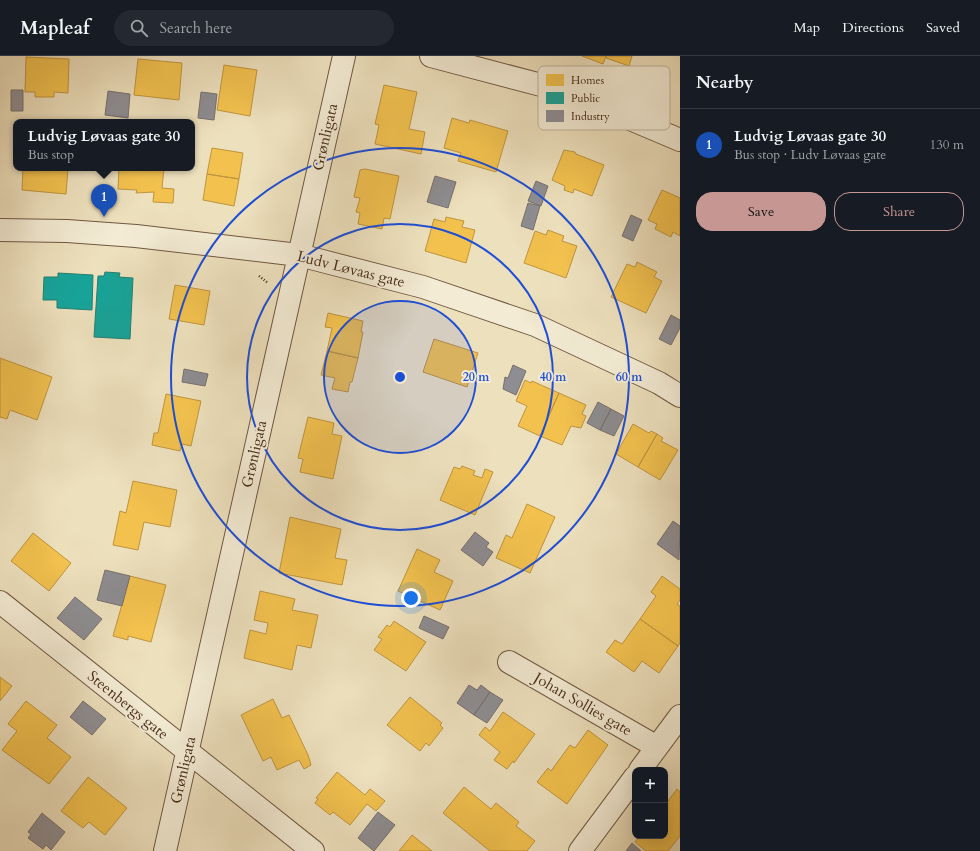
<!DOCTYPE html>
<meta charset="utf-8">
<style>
body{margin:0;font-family:Cardo,serif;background:#242831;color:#f1f3f6}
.controls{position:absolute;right:12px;bottom:12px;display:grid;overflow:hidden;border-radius:8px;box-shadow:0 4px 16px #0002}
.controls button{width:36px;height:36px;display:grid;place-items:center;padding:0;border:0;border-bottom:1px solid #363941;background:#171b24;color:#f1f3f6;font:20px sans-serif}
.you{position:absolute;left:411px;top:542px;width:14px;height:14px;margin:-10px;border:3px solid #fff;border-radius:50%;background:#1a73e8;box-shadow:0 0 0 6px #1a73e833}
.badge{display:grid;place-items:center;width:26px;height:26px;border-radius:50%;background:#c59692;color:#fff;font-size:13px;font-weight:700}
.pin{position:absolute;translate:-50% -33px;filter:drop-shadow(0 1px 2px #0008)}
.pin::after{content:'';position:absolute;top:21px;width:14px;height:12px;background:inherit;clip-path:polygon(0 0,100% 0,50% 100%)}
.popup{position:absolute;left:13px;top:63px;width:182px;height:52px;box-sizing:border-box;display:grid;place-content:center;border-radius:8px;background:#171b24;filter:drop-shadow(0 1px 3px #0005);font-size:13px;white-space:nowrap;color:#9ea1a6}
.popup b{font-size:15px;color:#f1f3f6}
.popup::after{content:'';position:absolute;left:50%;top:100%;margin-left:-8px;border:8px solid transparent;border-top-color:#171b24}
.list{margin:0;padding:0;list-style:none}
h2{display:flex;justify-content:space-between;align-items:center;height:52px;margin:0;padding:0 16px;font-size:17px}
h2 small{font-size:13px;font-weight:400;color:#9ea1a6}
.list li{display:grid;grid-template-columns:26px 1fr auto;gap:12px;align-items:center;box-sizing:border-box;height:72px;padding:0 16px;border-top:1px solid #363941}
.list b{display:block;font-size:15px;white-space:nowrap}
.list p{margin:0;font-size:13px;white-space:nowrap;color:#9ea1a6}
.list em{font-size:13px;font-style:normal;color:#9ea1a6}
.actions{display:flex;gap:8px;padding:12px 16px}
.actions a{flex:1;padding:9px 0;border:1px solid #c59692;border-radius:16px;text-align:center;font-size:14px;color:#c59692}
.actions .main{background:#c59692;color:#111}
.icon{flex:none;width:22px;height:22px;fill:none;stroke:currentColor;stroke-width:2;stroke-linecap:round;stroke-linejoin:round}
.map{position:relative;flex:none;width:680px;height:795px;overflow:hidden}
header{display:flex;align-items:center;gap:24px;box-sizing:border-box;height:56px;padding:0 20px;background:#171b24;border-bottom:1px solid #363941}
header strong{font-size:19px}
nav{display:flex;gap:22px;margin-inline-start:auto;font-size:14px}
.search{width:280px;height:36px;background:#242831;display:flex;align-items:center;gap:10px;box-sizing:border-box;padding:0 14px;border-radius:22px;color:#9ea1a6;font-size:15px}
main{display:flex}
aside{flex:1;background:#171b24}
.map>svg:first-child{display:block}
</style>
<header>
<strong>Mapleaf</strong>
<div class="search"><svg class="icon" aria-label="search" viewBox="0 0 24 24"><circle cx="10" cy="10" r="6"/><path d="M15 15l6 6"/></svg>Search here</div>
<nav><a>Map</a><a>Directions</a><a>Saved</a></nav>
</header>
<main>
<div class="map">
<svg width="680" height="795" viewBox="0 0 680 795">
<rect width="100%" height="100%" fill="#ede0bd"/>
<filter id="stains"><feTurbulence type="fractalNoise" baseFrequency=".005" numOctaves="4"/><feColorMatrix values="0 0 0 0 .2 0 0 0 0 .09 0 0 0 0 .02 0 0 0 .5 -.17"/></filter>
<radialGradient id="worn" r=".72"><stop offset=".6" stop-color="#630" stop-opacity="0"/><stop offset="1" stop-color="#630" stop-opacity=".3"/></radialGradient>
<path fill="#f2c14e" stroke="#bf943e" d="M582,0H606L603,8Z
M606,0H632L629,10L606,2Z
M26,1L69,3L68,37L54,36V41H35V36H25Z
M138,3L182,7L179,44L134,39Z
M224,9L257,14L250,60L217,54Z
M384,29L417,36L409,73L425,76L421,98L375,88L379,69L375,68Z
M452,62L469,67L470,64L508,75L496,116L458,105L461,97L444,92Z
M212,92L243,97L239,123L207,118Z
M564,94L575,96L576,98L604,109L592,140L574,133L573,137L564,134L565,130L552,124Z
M23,112H68L66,138L22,134Z
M119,112H164L162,132L174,133L173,147L153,146L154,136L136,137L137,134L118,133Z
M365,113L399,120L390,163L384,162L382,173L358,168L360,157L356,156L360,142L354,141L360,114Z
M207,118L239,123L234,150L203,144Z
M662,134L680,142V180L673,176L671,181L655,173L657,168L648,164Z
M446,161L464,165L462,171L475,174L466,207L425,195L434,163L445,166Z
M548,174L564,180L562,185L577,190L566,222L524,207L535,175L546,179Z
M637,206L657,216L654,221L662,225L646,257L611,241L627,208L635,211Z
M175,229L210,235L204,269L169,263Z
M328,257L363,265L361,276H363L358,302L327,295L332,272L325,271Z
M434,283L478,297L467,331L423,316Z
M327,295L358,302L352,326H350L348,336L332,333L335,322L321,319Z
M0,302L52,321L37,364L10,354L7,363L0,361Z
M525,324L531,327L532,325L559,337L540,380L518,370L527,350L516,345Z
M559,337L586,349L582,358L586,360L581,372L571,370L562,389L540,380Z
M166,338L201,345L191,390L182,388L180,395L152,389L154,377H158Z
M308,361L334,367L332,378L342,380L333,423L300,416L303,403L298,402Z
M633,368L649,377L651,375L657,378L638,411L616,398Z
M657,378L663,382L661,385L678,394L660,424L638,411Z
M462,410L475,415L473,419L482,422L485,413L493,416L475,459L440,444L454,411L460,413Z
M133,425L177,434L170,471L144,466L138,494L113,489L120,455L126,457Z
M527,448L555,461L530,517L496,502L506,479L512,482Z
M290,461L341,473L335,502L347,504L342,529L279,517Z
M33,477L71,507L49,535L11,505Z
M417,493L440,504L434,516L453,525L440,554L398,535Z
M130,520L166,529L151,586L128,580V584L113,580Z
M662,520L680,533V544L677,548L680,550V587L678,590L640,563L656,540L651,536Z
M260,535L295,543L292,554L318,559L311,592L297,589L292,614L244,602L250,574L266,578L268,567L254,564Z
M640,563L678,590L659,617L642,605L634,616L606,596L615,584L622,588Z
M394,565L426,586L406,615L374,594L382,583L378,581L387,569L390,571Z
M0,621L12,630L0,645Z
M410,641L442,667L440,669L443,672L429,690L426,687L420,695L387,669Z
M273,643L282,662L289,659L308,699L311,709L304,713L299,704L277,714L271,701L263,705L241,659Z
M26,645L57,669L47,682L71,701L49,728L2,694L17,675L8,668Z
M503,656L535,678L514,707L513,705L507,713L494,704L500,696L479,679L485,671L490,675Z
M588,674L608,689L567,748L537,726L548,712L551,715L570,689L575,692Z
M337,716L365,739L370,733L385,745L376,755L367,748L350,769L333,756L330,759L315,747L318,743L316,742Z
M88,721L127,752L105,779L89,766L83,772L61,755Z
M464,731L491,753L496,747L519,766L516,770L535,785L527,795H490L443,757Z
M677,733L680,736V780L668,795H646L635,786L640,780H665V749Z
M412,779L432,795H399Z"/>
<path fill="#17a398" stroke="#257f72" d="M105,216L120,217L119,221L133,222L130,283L94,281L98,220H104Z
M58,217L93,219L92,254L57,252V244H43L44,221H58Z"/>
<path fill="#8d8d92" stroke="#78706d" d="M11,34H23V55H11Z
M108,35L130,38L128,62L105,59Z
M201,36L217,38L214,64L198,62Z
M435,120L456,126L448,152L427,146Z
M536,125L548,130L541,150L528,145Z
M528,147L540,150L533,174L521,170Z
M631,159L642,164L633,185L622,180Z
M671,259L680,264V272L671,289L659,283Z
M513,309L526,315L516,339L503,333L505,321L508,322Z
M184,313L208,318L205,330L182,326Z
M598,346L611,353L600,374L587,367Z
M611,353L624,360L614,380L600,374Z
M673,465L680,470L679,504L657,488Z
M475,476L489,487L486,491L493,496L483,510L461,494Z
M105,514L130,520L122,550L97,544Z
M75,541L102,563L84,584L57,562Z
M424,560L449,571L443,583L419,572Z
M469,629L477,634L481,629L490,636L474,659L457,647Z
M490,636L503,644L487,667L474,659Z
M83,645L106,663L92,679L70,661Z
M378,756L395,769L374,795L358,782Z
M42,757L65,776L51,794L46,789L43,793L28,782L31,778L28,776Z
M632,787L641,795H626Z"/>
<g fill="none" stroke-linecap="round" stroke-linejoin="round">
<defs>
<path id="minor" d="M431,0L564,35L680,84
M0,174L67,175L136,180L299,199L423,231L535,269L659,327L680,340
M0,546L313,795
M509,606L657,691
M640,714L680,660
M165,795L344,0
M580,795L635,721"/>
</defs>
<use href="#minor" stroke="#705841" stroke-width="24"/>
<path stroke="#472b18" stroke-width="2.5" stroke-dasharray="1 2" stroke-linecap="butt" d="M259,220L268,227"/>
<use href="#minor" stroke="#f3ebd4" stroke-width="22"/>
</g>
<circle cx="400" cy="321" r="76" fill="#1d4ed8" fill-opacity=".12"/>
<g fill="none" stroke="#1d4ed8" stroke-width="2">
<circle cx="400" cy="321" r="76"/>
<circle cx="400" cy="321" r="153"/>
<circle cx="400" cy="321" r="229"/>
</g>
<g text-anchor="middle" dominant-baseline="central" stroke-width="4" stroke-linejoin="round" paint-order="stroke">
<g font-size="15" fill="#472b18" stroke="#f3ebd4">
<text transform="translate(325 81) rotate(-77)">Grønligata</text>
<text transform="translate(351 213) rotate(14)">Ludv Løvaas gate</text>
<text transform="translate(254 398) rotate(-77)">Grønligata</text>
<text transform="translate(583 648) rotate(30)">Johan Sollies gate</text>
<text transform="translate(128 649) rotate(39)">Steenbergs gate</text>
<text transform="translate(183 714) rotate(-77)">Grønligata</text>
</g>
</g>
<rect x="538" y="10" width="132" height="64" rx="6" fill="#f3ebd4" stroke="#bfb19c" stroke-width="1"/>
<rect x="546" y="18" width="18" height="12" fill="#f2c14e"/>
<rect x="546" y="36" width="18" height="12" fill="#17a398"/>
<rect x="546" y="54" width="18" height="12" fill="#8d8d92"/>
<g font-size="11" fill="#472b18">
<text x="571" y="28">Homes</text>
<text x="571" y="46">Public</text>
<text x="571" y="64">Industry</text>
</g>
<circle cx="400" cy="321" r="6" fill="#1d4ed8" stroke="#f3ebd4" stroke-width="2"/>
<g font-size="12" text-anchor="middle" font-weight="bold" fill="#1d4ed8" stroke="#f3ebd4" stroke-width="4" stroke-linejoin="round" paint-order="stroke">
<text x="476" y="325">20 m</text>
<text x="553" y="325">40 m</text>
<text x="629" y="325">60 m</text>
</g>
<rect width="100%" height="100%" filter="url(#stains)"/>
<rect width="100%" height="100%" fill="url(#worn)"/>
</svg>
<div class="controls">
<button>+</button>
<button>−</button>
</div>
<div class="you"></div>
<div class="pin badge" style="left:104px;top:161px;background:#1a4fb4">1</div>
<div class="popup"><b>Ludvig Løvaas gate 30</b>Bus stop</div>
</div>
<aside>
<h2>Nearby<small></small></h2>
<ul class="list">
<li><span class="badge" style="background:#1a4fb4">1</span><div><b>Ludvig Løvaas gate 30</b><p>Bus stop · Ludv Løvaas gate</p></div><em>130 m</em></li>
</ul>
<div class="actions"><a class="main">Save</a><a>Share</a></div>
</aside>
</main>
